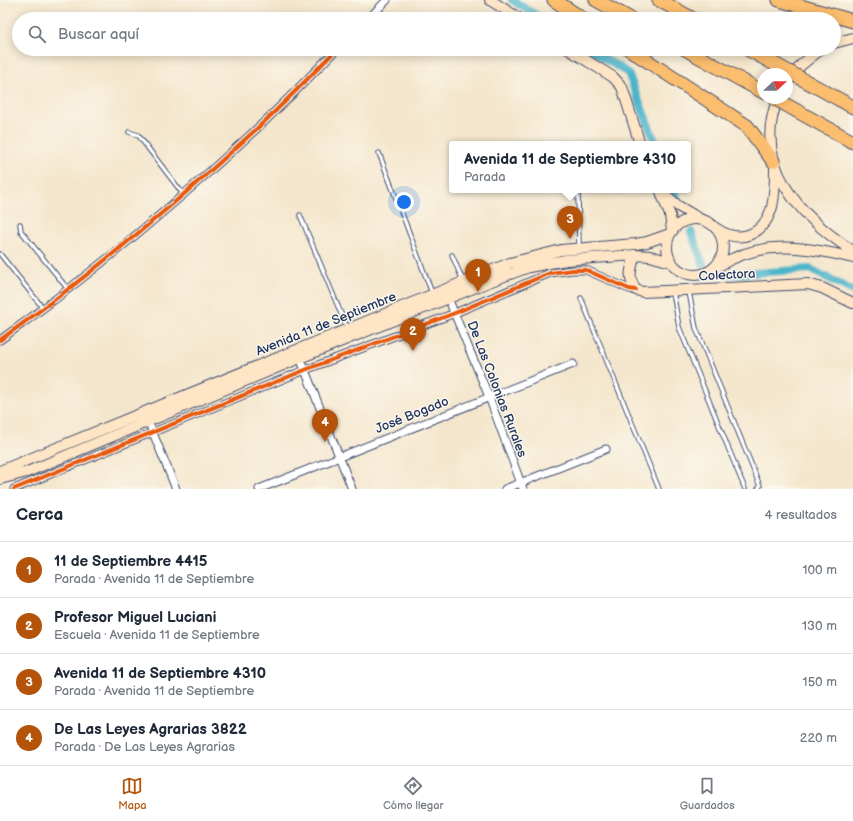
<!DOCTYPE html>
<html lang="es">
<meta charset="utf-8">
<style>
body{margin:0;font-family:"Balsamiq Sans",sans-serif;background:#f2f2f3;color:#1f2937}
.compass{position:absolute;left:757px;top:68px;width:36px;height:36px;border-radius:50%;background:#fff;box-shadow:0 2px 10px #0003;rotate:68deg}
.you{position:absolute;left:404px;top:202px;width:14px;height:14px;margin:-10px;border:3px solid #fff;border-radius:50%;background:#1a73e8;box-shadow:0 0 0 6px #1a73e833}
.badge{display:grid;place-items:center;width:26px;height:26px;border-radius:50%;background:#b45309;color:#fff;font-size:13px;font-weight:700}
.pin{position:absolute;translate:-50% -33px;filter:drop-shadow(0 1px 2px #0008)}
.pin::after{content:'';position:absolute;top:21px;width:14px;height:12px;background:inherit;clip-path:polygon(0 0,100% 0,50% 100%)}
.popup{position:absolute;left:449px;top:141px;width:242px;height:52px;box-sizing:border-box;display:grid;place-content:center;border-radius:4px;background:#fff;filter:drop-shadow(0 1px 3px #0005);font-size:13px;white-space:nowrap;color:#747a83}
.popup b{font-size:15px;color:#1f2937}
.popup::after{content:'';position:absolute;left:50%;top:100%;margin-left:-8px;border:8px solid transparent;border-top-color:#fff}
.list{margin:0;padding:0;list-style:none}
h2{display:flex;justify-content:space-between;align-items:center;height:52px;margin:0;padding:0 16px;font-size:17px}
h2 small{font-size:13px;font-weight:400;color:#747a83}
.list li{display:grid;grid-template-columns:26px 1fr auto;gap:12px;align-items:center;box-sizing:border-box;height:56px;padding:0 16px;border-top:1px solid #e0e1e3}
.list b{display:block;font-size:15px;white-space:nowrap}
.list p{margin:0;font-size:13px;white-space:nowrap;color:#747a83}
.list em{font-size:13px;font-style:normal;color:#747a83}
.icon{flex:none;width:22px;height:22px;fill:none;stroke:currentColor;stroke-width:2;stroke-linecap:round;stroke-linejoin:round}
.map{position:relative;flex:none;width:853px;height:489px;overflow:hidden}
.search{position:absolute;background:#fff;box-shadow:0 2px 10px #0003;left:12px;right:12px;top:12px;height:44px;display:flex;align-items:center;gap:10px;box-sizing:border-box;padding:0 14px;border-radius:22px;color:#747a83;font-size:15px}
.sheet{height:276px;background:#fff}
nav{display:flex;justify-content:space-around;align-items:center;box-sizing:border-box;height:56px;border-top:1px solid #e0e1e3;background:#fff;font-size:11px;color:#747a83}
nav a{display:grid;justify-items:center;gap:2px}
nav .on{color:#b45309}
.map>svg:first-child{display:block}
</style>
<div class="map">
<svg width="853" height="489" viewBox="0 0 853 489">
<rect width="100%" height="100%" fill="#fbf7ec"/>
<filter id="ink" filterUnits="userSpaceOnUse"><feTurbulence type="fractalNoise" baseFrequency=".025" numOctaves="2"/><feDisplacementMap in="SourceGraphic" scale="8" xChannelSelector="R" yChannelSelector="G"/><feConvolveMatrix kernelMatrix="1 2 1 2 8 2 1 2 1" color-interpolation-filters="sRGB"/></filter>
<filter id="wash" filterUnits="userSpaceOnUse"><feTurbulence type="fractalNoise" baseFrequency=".012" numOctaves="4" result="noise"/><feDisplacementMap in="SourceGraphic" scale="16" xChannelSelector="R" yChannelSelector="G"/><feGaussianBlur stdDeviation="0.9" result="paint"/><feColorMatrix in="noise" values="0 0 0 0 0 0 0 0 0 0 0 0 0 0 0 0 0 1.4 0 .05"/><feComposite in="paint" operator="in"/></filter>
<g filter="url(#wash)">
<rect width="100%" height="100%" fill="#f4e6cc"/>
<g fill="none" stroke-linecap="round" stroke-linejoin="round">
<path stroke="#4cb5ca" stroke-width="8" d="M512,0L542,19
M589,49L628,73L656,144
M674,190L677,197
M691,232L703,264
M727,275L810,269L853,291"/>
</g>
</g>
<g filter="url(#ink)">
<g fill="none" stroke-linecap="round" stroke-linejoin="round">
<defs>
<path id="lane" d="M129,132L138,135L183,194
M379,153L432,293
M578,193L579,247
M300,215L347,328
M20,224L21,231L67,288
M0,254L43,308
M452,255L463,281
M673,292L679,327L745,489
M689,292L696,328L760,486L758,489
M581,298L659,489"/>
<path id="street" d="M368,19L387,0
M448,298L489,397L523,489
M0,340C88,277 172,207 251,134C281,107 309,77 337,49
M299,355L352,489
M151,428L176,489
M14,489L305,370L455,313L550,273L573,270H586L629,289L636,290
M259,489L573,364
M505,489L606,449"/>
<path id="secondary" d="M490,0L520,19
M834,43L853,38
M568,49L613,77L622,87L640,144
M787,83L801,65L821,49
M778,98C751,165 800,217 853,251
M660,190L678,206L700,219
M662,195L670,215L672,231
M667 247a28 28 0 1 1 56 0a28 28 0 1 1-56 0Z
M717,229C741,245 764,234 772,207C775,194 775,182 775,169
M635,255C631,269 627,277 636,290L643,292L808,284L822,288L853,303
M717,267C761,239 805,246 853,258
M0,471L510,263L561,250L636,244L647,242L670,234
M0,479L27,472L300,358L486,283L529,267L566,260L635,255L650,256L671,262"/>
<path id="highway" d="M554,0L583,19
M596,0L631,19
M659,0L693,19
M779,0L853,21
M629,49L747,126L773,161
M685,49L763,92
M747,49L771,62
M811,84L853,107
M797,111L853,142"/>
</defs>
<use href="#lane" stroke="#3c4a6e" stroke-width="5.5"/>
<use href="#street" stroke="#3c4a6e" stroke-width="9"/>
<use href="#secondary" stroke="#3c4a6e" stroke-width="12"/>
<use href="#highway" stroke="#3c4a6e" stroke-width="15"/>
<use href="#lane" stroke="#fff" stroke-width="3.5"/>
<use href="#street" stroke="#fff" stroke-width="7"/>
<use href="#secondary" stroke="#fde5c5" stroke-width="10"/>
<use href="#highway" stroke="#fbbd6e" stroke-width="13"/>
<defs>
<path id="highway-bridge" d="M771,62L811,84
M774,98L797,111"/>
</defs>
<use href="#highway-bridge" stroke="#3c4a6e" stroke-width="15" stroke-linecap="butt"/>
<use href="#highway-bridge" stroke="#fbbd6e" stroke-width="13"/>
<defs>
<path id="cycleway" d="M0,340C88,277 172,207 251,134C281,107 309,77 337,49
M14,489L305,370L455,313L550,273L573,270H586L629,289L636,290"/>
</defs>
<use href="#cycleway" stroke="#fbf7ec" stroke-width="6"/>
<use href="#cycleway" stroke="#e8590c" stroke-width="4"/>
</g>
</g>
<g text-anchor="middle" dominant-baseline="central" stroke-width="3" stroke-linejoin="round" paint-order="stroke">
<g font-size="13" fill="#1b2f5e" stroke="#fbf7ec">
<text transform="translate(727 275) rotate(-3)">Colectora</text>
<text transform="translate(326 324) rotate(-22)">Avenida 11 de Septiembre</text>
<text transform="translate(497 389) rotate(69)">De Las Colonias Rurales</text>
<text transform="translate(412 415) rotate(-22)">José Bogado</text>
</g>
</g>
</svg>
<svg class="compass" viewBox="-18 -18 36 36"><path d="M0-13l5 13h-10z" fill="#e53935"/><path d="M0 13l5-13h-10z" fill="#747a83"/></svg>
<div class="you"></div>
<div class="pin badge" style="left:478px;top:292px">1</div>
<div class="pin badge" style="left:413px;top:351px">2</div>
<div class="pin badge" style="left:570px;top:239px">3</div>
<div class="popup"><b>Avenida 11 de Septiembre 4310</b>Parada</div>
<div class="pin badge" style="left:325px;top:442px">4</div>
<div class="search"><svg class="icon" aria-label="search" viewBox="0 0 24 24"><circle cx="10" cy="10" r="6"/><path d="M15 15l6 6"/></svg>Buscar aquí</div>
</div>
<section class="sheet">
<h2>Cerca<small>4 resultados</small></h2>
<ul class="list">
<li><span class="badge">1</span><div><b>11 de Septiembre 4415</b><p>Parada · Avenida 11 de Septiembre</p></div><em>100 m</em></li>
<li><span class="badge">2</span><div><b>Profesor Miguel Luciani</b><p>Escuela · Avenida 11 de Septiembre</p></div><em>130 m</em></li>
<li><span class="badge">3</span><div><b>Avenida 11 de Septiembre 4310</b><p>Parada · Avenida 11 de Septiembre</p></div><em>150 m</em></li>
<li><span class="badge">4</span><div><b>De Las Leyes Agrarias 3822</b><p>Parada · De Las Leyes Agrarias</p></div><em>220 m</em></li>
</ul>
</section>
<nav>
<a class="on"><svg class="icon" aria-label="map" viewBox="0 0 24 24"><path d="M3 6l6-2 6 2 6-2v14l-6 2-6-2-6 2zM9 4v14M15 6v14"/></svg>Mapa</a>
<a><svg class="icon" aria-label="directions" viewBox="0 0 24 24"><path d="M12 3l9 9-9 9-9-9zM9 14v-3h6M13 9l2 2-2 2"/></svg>Cómo llegar</a>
<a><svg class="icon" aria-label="saved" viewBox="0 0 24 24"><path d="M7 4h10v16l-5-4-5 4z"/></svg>Guardados</a>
</nav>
